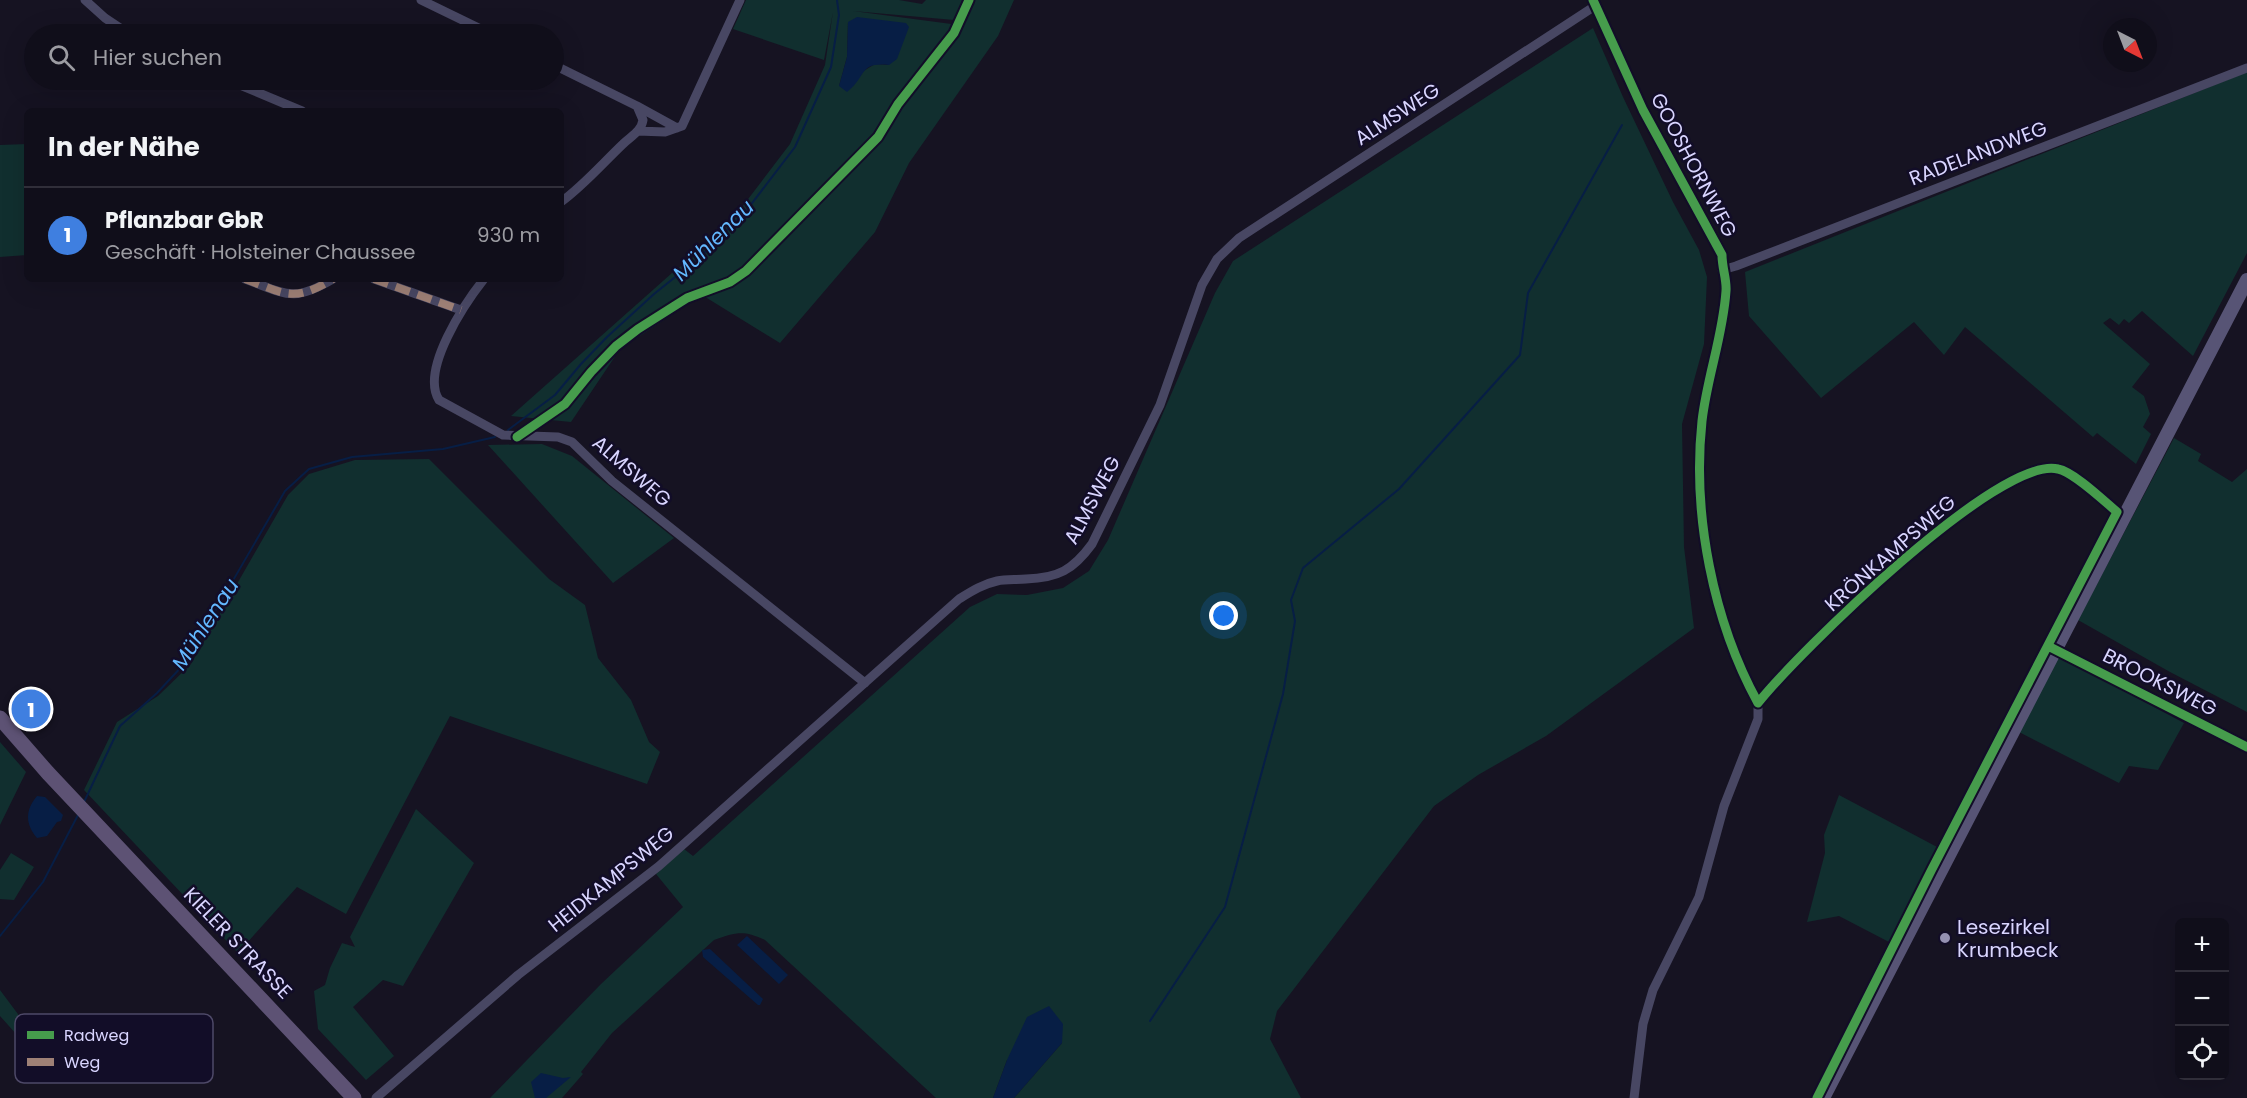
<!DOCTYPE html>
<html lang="de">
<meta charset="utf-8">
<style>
body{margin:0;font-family:Poppins,sans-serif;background:#191723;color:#f1f3f6}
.controls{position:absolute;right:18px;bottom:18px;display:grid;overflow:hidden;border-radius:9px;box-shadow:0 6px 24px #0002}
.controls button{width:54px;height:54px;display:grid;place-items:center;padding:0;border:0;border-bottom:2px solid #302e39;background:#100e1a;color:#f1f3f6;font:30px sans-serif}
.compass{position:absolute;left:2103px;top:18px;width:54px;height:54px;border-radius:50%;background:#100e1a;box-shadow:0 6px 24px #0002;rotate:138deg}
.you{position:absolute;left:1224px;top:616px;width:21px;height:21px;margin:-15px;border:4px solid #fff;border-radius:50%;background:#1a73e8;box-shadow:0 0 0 9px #1a73e833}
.badge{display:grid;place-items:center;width:39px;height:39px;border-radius:50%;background:#7c3aed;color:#fff;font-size:20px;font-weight:700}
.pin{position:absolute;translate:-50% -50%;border:3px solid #fff;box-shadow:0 2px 6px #0006}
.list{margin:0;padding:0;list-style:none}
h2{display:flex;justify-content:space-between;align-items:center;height:78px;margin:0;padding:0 24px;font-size:26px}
h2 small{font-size:20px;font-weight:400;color:#9c9ca2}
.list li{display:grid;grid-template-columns:39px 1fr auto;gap:18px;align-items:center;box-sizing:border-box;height:96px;padding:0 24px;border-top:2px solid #302e39}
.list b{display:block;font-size:22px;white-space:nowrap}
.list p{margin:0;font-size:20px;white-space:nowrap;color:#9c9ca2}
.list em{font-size:20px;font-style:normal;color:#9c9ca2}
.icon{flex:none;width:33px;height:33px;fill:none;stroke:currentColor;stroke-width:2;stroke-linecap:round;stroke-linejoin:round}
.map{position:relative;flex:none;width:2247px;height:1098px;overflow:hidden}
.search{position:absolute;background:#100e1a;box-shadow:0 6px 24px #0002;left:24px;top:24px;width:540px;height:66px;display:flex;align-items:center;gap:15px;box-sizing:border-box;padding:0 21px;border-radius:33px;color:#9c9ca2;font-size:22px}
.panel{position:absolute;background:#100e1a;box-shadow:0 6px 24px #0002;left:24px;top:108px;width:540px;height:174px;border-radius:9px}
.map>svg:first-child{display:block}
</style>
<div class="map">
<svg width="2247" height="1098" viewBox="0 0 2247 1098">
<rect width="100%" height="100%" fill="#161322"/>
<path fill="#112f2f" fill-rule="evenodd" d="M746,0H899L922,4L926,0H963L954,20L853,11L959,25L971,0H1014L998,36L909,163L875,232L780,343L702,295L620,349L571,422L511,416L672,273L696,255L742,207L790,144L825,65L833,12L824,60L733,29ZM848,22L889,65L875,64L839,86L847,57Z
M1593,28L1623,97L1673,202L1699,250L1707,277L1704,344L1682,424L1684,547L1694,628L1546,736L1478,775L1434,806L1277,1011L1270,1039L1301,1098H1014L1062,1043L1007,1060L993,1098H936L765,940C744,930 736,932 714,940L612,1033L581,1072L583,1074L562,1098H490L601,984L683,907L656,874L684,849L693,856L970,607L997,594L1027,595L1063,588L1089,571L1108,540L1215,293L1233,261Z
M2247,72V253L2193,356L2142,311L2129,323L2124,319L2119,325L2110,318L2103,323L2150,364L2132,387L2144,396L2150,414L2143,427L2151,434L2136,464L2097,433L2093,437L1965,327L1944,355L1914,322L1821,398L1749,316L1745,272Z
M27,144V255L0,257V145Z
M2174,438L2201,454L2198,461L2232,482L2247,469V712L2170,672L2078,620Z
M542,444L572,456L674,538L613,583L488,445Z
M429,459L549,579L585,605L598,658L631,700L649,742L660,752L647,784L450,716L346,914L297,887L238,953L84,790L117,722L158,696L191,664L288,495L309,474L355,460Z
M2059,656L2184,723L2158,770L2129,766L2119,783L2019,732Z
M0,742L26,772L0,825Z
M1839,795L1939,848L1889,942L1839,916L1807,922L1825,853L1824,835Z
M416,809L474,863L403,986L383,980L353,1007L394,1056L366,1080L318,1029L314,991L325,985L330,968L342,943L355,947L350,937Z
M11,853L34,867L14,900L0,899V870Z
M0,990L44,1049L34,1054L0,1016Z"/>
<path fill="#071e45" d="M857,17L906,23L909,27L897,59L889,65C858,62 867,77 847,92L839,86L847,57L848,22Z
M37,796L45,797L63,815L61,821L57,822L47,836L37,838C25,824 25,810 37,796Z
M747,936L788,975L779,984L737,945Z
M710,949L763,999L760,1005H758L703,957L702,950Z
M1049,1006L1063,1024L1062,1043L1014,1098H993L1007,1060L1027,1017Z
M541,1073L563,1078L571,1077L546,1098H535L531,1082Z"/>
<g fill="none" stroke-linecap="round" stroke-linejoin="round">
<path stroke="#071e45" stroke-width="2" d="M508,430L555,395L581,364L607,337L654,294L699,258L746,211L795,147L831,67L839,15L837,0
M84,802L120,726L157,693L185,663L285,491L309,469L352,457L443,449L495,437
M0,936L43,882L78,815
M1150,1021L1225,907L1283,694L1295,621L1291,600L1303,568L1399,489L1520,355L1528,293L1622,125"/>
<path stroke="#484763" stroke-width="9" d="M85,0L105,18L129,34
M421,0L491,34
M1594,2L1643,110L1722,255C1722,268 1727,280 1726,291C1723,336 1707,377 1702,421C1692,514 1713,621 1758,703
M554,65L637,106L677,128
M228,80L302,111
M638,131L665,132L682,126L740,0
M561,202C584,185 602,164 623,144C631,136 641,132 643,120L637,106
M1722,270L1736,266L2247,68
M245,279C286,294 293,303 333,279
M374,279L461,310
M484,279C465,303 420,370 439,400L503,435L558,437L572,442L612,481L865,683
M2056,649L2247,747
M376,1098L518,975L659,866L959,599C972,591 983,584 997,581C1006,579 1016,580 1026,579C1058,578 1073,570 1092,544L1160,405L1202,285L1217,259L1239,238L1595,6
M1634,1098L1643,1024L1653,990L1699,897L1724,806L1758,719V703C1798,653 1997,457 2058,469C2075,472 2109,505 2124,517"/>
<path stroke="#575475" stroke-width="14" d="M1823,1098L2247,280"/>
<path stroke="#5d5274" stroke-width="15" d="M0,718L48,773L354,1098"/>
<path stroke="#9e8076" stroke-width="8" stroke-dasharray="15 8" stroke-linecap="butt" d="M245,279C286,294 293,303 333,279
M374,279L461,310"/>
<defs>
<path id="cycleway" d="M1593,0L1643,110L1722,255C1722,268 1727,280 1726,291C1723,336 1707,377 1702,421C1692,514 1713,621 1758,703C1797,654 1999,455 2058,469C2074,472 2104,501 2117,512L1932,869L1817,1098
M517,437L565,404L591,372L616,346L638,329L687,298L730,282L746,271L878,137L898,104L954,33L969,0
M2048,646L2247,747"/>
</defs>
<use href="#cycleway" stroke="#120d28" stroke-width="13"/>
<use href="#cycleway" stroke="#469c4c" stroke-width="9"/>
</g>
<circle fill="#9591b2" stroke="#120d28" stroke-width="2" cx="1945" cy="938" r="6"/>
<g text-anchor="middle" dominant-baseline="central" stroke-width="5" stroke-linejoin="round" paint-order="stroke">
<g font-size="20" fill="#d9d5ff" stroke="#120d28">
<text transform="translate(1397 114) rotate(-33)">ALMSWEG</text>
<text transform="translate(1978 153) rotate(-21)">RADELANDWEG</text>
<text transform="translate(1694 165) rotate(62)">GOOSHORNWEG</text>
<text transform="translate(632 471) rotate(41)">ALMSWEG</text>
<text transform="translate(1092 500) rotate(-62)">ALMSWEG</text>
<text transform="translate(1890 553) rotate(-41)">KRÖNKAMPSWEG</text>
<text transform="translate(2160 682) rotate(27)">BROOKSWEG</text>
<text transform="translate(611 879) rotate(-39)">HEIDKAMPSWEG</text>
<text transform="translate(238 943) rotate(46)">KIELER STRASSE</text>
</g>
<g font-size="20" fill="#d9d5ff" stroke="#120d28" text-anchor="start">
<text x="1957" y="927">Lesezirkel<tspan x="1957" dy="23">Krumbeck</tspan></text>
</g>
<g font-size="21" font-style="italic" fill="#63b8ff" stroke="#120d28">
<text transform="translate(713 240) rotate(-45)">Mühlenau</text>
<text transform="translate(205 624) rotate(-57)">Mühlenau</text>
</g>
</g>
<rect x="15" y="1014" width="198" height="69" rx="9" fill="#120d28" stroke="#4e4968" stroke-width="1.5"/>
<rect x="27" y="1031" width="27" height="8" fill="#469c4c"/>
<rect x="27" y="1058" width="27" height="8" fill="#9e8076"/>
<g font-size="16" fill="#d9d5ff">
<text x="64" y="1041">Radweg</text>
<text x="64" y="1068">Weg</text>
</g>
</svg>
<div class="controls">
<button>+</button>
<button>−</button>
<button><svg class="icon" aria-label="locate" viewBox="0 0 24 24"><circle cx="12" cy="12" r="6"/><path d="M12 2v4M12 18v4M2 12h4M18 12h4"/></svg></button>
</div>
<svg class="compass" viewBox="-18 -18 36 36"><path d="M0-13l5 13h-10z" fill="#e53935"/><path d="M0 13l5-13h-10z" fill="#9c9ca2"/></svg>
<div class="you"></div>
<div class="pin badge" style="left:31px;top:709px;background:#3f7fe0">1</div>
<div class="search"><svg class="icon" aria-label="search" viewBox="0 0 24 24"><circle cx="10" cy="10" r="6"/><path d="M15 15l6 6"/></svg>Hier suchen</div>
<section class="panel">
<h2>In der Nähe<small></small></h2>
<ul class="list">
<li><span class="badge" style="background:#3f7fe0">1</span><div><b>Pflanzbar GbR</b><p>Geschäft · Holsteiner Chaussee</p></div><em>930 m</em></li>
</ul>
</section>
</div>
